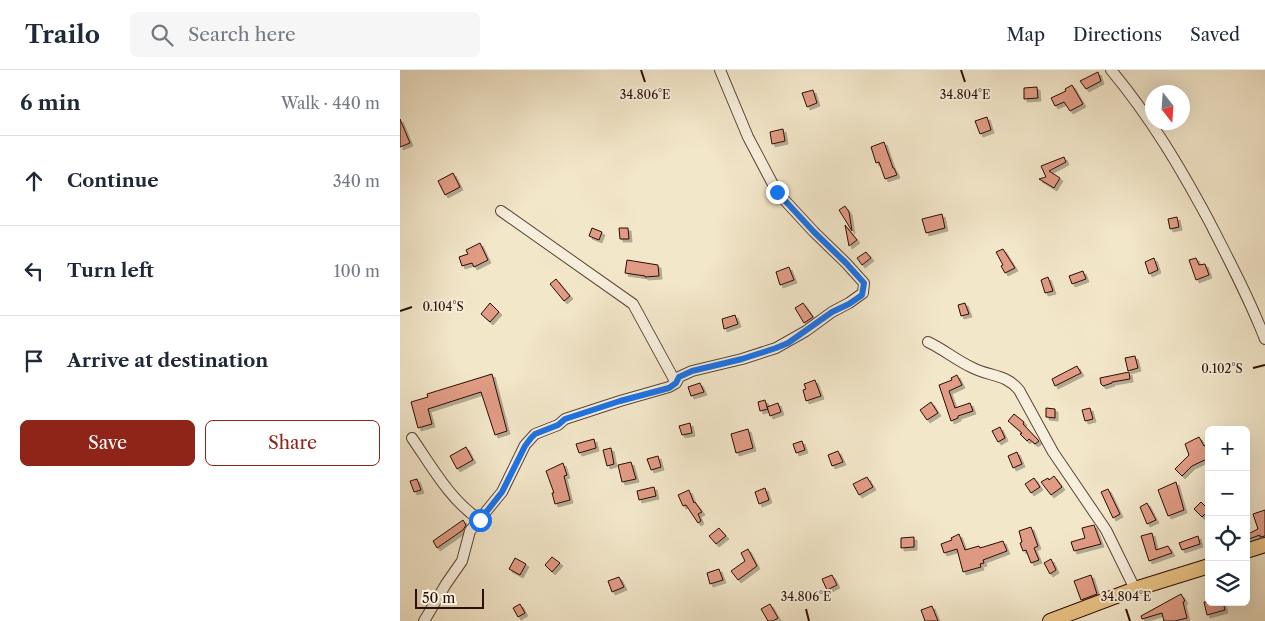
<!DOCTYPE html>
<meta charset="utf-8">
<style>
body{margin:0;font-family:"Libre Caslon Text",serif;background:#f6f6f7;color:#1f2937}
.controls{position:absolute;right:15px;bottom:15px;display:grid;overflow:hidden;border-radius:8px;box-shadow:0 5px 20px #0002}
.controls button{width:45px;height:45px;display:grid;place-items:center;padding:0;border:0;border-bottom:1px solid #e0e1e3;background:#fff;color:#1f2937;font:25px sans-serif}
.compass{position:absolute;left:745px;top:15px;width:45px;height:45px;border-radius:50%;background:#fff;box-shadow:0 5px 20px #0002;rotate:163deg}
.scale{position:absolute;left:15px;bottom:12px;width:69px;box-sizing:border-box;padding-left:5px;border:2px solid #2b0d02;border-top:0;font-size:14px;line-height:18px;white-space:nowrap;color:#2b0d02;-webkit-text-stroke:4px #f7efdd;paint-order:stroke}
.stop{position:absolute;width:15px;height:15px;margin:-11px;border:4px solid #1a73e8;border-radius:50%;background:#fff}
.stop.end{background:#1a73e8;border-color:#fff;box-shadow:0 1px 5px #0008}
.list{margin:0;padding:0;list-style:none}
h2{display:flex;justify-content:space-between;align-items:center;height:65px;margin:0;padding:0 20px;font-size:21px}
h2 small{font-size:16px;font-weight:400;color:#747a83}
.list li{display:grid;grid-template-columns:32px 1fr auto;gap:15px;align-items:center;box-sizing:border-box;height:90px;padding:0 20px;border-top:1px solid #e0e1e3}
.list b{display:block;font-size:19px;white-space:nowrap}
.list em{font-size:16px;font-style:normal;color:#747a83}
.actions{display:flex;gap:10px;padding:15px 20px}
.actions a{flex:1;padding:11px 0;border:1px solid #8f2418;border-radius:8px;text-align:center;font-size:18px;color:#8f2418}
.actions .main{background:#8f2418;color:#fff}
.icon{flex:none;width:28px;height:28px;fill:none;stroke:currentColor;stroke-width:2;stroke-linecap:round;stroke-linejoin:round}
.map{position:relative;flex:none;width:865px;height:551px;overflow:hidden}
header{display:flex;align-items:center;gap:30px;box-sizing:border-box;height:70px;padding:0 25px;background:#fff;border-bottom:1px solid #e0e1e3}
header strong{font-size:24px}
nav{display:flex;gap:28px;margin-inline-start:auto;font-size:18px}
.search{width:350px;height:45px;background:#f6f6f7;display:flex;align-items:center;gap:12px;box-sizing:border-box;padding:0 18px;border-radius:8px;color:#747a83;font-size:19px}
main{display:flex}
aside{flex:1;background:#fff}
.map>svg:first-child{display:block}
</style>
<header>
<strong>Trailo</strong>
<div class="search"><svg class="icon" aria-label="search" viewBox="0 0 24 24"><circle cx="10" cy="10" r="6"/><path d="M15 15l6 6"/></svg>Search here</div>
<nav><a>Map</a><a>Directions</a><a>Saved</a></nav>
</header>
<main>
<aside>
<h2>6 min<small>Walk · 440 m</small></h2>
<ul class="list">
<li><svg class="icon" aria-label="ahead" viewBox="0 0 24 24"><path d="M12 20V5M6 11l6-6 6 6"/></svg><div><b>Continue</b></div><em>340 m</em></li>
<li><svg class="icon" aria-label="left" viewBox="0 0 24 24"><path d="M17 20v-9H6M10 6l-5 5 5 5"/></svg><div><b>Turn left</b></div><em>100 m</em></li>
<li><svg class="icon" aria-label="arrive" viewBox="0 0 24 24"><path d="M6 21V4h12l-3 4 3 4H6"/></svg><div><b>Arrive at destination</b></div></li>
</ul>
<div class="actions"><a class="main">Save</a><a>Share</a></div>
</aside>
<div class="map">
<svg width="865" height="551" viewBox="0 0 865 551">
<defs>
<filter id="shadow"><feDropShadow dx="3" dy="3" stdDeviation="0" flood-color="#0004"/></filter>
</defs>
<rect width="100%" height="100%" fill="#f3e7ca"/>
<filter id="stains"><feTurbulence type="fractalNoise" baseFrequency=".004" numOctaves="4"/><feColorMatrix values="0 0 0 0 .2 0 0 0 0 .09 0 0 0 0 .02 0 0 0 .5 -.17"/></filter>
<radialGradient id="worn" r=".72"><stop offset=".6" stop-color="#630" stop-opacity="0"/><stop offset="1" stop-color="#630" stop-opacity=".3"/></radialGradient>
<path fill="#e19c85" stroke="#2b0d02" filter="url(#shadow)" d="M698,2L701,11L686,19L680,11Z
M672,15L683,34L670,41L664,32L655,36L651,28L666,21L665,19Z
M637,17L638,28L624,29V18Z
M413,20L417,33L407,37L402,23Z
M587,47L591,60L580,64L575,51Z
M0,49L10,73L0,77Z
M383,59L385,71L372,74L370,62Z
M484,72L493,98H494L497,105L485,109L479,92L476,93L471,77Z
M664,87L666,92L649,101L660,108L654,118L639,109L646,107L641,96Z
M53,103L60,117L45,125L38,111Z
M445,136L449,142L452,161L439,140Z
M542,144L545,158L526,163L522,149Z
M777,147L779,157L770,159L768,149Z
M445,155L457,170L449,176Z
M192,158L202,162L199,170L189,166Z
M219,158H228L229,169H220Z
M80,173L88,190L74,197L72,193L62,196L59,187L68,184L66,180Z
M603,179L615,198L605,203L601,196L603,195L596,182Z
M466,182L471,188L462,195L457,188Z
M754,188L758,200L749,204L745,192Z
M796,188L799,195L805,194L809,205L796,210L789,190Z
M227,190L258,195L259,206L245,207V206L225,203Z
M389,197L394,210L380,215L376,202Z
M683,201L686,209L672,214L669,206Z
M648,207L653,221L645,223L641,210Z
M156,209L170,226L164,231L150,214Z
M90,233L99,242L90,252L81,244Z
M403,233L413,247L404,253L395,238Z
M565,233L569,244L561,246L558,235Z
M335,245L338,254L324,259L322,249Z
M735,286L738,298L728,301L725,288Z
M677,296L681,303L655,316L652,309Z
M729,302L730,309L712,312V313L703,316L701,314L700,308Z
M92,304L107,361L95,365L81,322L28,339L32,354L18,358L11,332L28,327L27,324Z
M557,305L562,315L549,321L555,338L570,333L573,341L558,346V348L551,351L539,315L552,310L551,308Z
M415,310L421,326L406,331L403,320L406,319L404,314Z
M300,313L304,322L291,326L288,317Z
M365,330L367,337L378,333L381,342L370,346L367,337L368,339L360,341L358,332Z
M531,332L538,343L527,350L520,340Z
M646,338L655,339V348L646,347Z
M690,338L693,349L685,351L682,340Z
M614,344L624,352L623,354L639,371L635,374L629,369L627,371L620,364L622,363L608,351Z
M290,353L292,363L282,365L279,356Z
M600,357L605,368L598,372L592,361Z
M348,359L353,378L336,383L331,364Z
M799,367L804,376L809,374V388L792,396L782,406L775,399L789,385L785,374Z
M194,369L196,378L179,383L176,374Z
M402,371L405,380L396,383L393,374Z
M66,377L73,390L57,399L50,386Z
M211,378L214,394L207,396L203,380Z
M438,381L443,392L432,396L428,385Z
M617,382L622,394L613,398L608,386Z
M258,386L261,397L251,400L247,389Z
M231,392L236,409L222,412L218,395Z
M163,393L167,405L164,406L170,430L155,434L152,423H154L146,401Z
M654,406L662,417L651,425L641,412L648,408L649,410Z
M467,407L473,417L459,425L453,414Z
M634,408L640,417L631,423L625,414Z
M17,409L21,420L14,422L10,411Z
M776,412L784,440L768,446L758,420Z
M254,417L256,426L239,430L237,421Z
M365,418L369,430L359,434L355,422Z
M708,419L720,444L713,448L701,422Z
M289,420L294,433L295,432L302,442L298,444L301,451L298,453L286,435L283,436L278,425Z
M801,432L809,440L802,447L794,439Z
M747,433L756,450L747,454L740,437Z
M865,440V466L860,467V465L846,470V465L858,459L853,444Z
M63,450L66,455L63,460L37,478L33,471Z
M694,455L701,474L674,481L671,472L685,468L682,458Z
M631,457L638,476L634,478L639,490L631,493L626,480L623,481L620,473L622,472L619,461Z
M319,458L326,466L316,474L309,466Z
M752,463L756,480L768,476L772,483L749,491L741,466Z
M559,464L565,480L579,476L580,478L603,471L607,481L583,490L584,493L580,494L581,497L563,502L557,479L544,483L541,474L552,470L551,468Z
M798,466L800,474L782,480L779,473Z
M514,467V477L501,478V468Z
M348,479L357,496L338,510L331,501L345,491L341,483Z
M152,487L160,493L152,502L145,495Z
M115,488L126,494L120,505L109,499Z
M651,489L656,500L650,504L644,493Z
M319,499L323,510L310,514L307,503Z
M432,505L437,515L427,520L422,509Z
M691,505L697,524L681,530L674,511Z
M219,507L224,517L212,522L208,511Z
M781,524L785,531L783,532L787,548L775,551H764L762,543L742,549L741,546Z
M804,532H823L825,540L807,545Z
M120,534L125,543L118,547L113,538Z
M370,534L378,548L373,551H368L361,539Z
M532,536L538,551H525L521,540Z"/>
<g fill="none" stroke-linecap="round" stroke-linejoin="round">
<defs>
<path id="minor" d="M711,0C751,48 780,97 809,151C829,190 849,228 865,269
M101,141L233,234L276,313
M528,272C543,279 556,290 571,297C589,307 605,303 619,320L653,382L706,460L735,519
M12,368C32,397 50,430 80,450
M24,551L46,514L62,491L70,461L102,422L125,375L135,364L158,355L165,349L220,331L269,317L276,313L279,307L292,301L342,289L376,278L406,261L432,242L449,233L463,223L464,213L446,193L414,162L377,122L348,67L320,0"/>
<path id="major" d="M846,481L865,475
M650,551L735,519L809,496"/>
</defs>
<use href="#minor" stroke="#5d4434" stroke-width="12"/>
<use href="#major" stroke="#2b0d02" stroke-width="16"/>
<use href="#minor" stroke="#f7efdd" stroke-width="10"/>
<use href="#major" stroke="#eac485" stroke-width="14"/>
</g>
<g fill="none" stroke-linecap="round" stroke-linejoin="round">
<path stroke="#1a73e8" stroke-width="6" d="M80,450L102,422L125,376L131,368L135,364L158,355L165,349L220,331L269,318L276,313L279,307L292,301L342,289L376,278L388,273L432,242L449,234L462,225L464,213L446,193L414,162L377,122"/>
</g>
<path fill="none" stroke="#2b0d02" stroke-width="2" d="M241,0L245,12M561,0L565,12M0,241L12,237M853,298L865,295M406,539L409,551M726,539L730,551"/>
<g font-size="12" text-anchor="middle" fill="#2b0d02" stroke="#f7efdd" stroke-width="4" stroke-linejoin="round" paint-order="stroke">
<text x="245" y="29">34.806°E</text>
<text x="565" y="29">34.804°E</text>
<text x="43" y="241">0.104°S</text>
<text x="822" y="303">0.102°S</text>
<text x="406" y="531">34.806°E</text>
<text x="726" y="531">34.804°E</text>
</g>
<rect width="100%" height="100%" filter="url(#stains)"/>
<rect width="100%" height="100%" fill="url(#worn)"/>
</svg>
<div class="controls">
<button>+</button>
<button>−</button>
<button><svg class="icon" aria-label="locate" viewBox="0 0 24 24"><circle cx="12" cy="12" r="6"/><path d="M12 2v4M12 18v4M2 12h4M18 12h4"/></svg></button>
<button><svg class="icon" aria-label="layers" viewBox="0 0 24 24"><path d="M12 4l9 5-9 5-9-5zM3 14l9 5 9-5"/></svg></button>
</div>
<svg class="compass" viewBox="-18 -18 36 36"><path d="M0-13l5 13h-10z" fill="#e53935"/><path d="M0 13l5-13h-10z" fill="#747a83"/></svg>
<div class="scale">50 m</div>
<div class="stop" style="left:80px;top:450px"></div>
<div class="stop end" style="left:377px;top:122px"></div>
</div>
</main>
